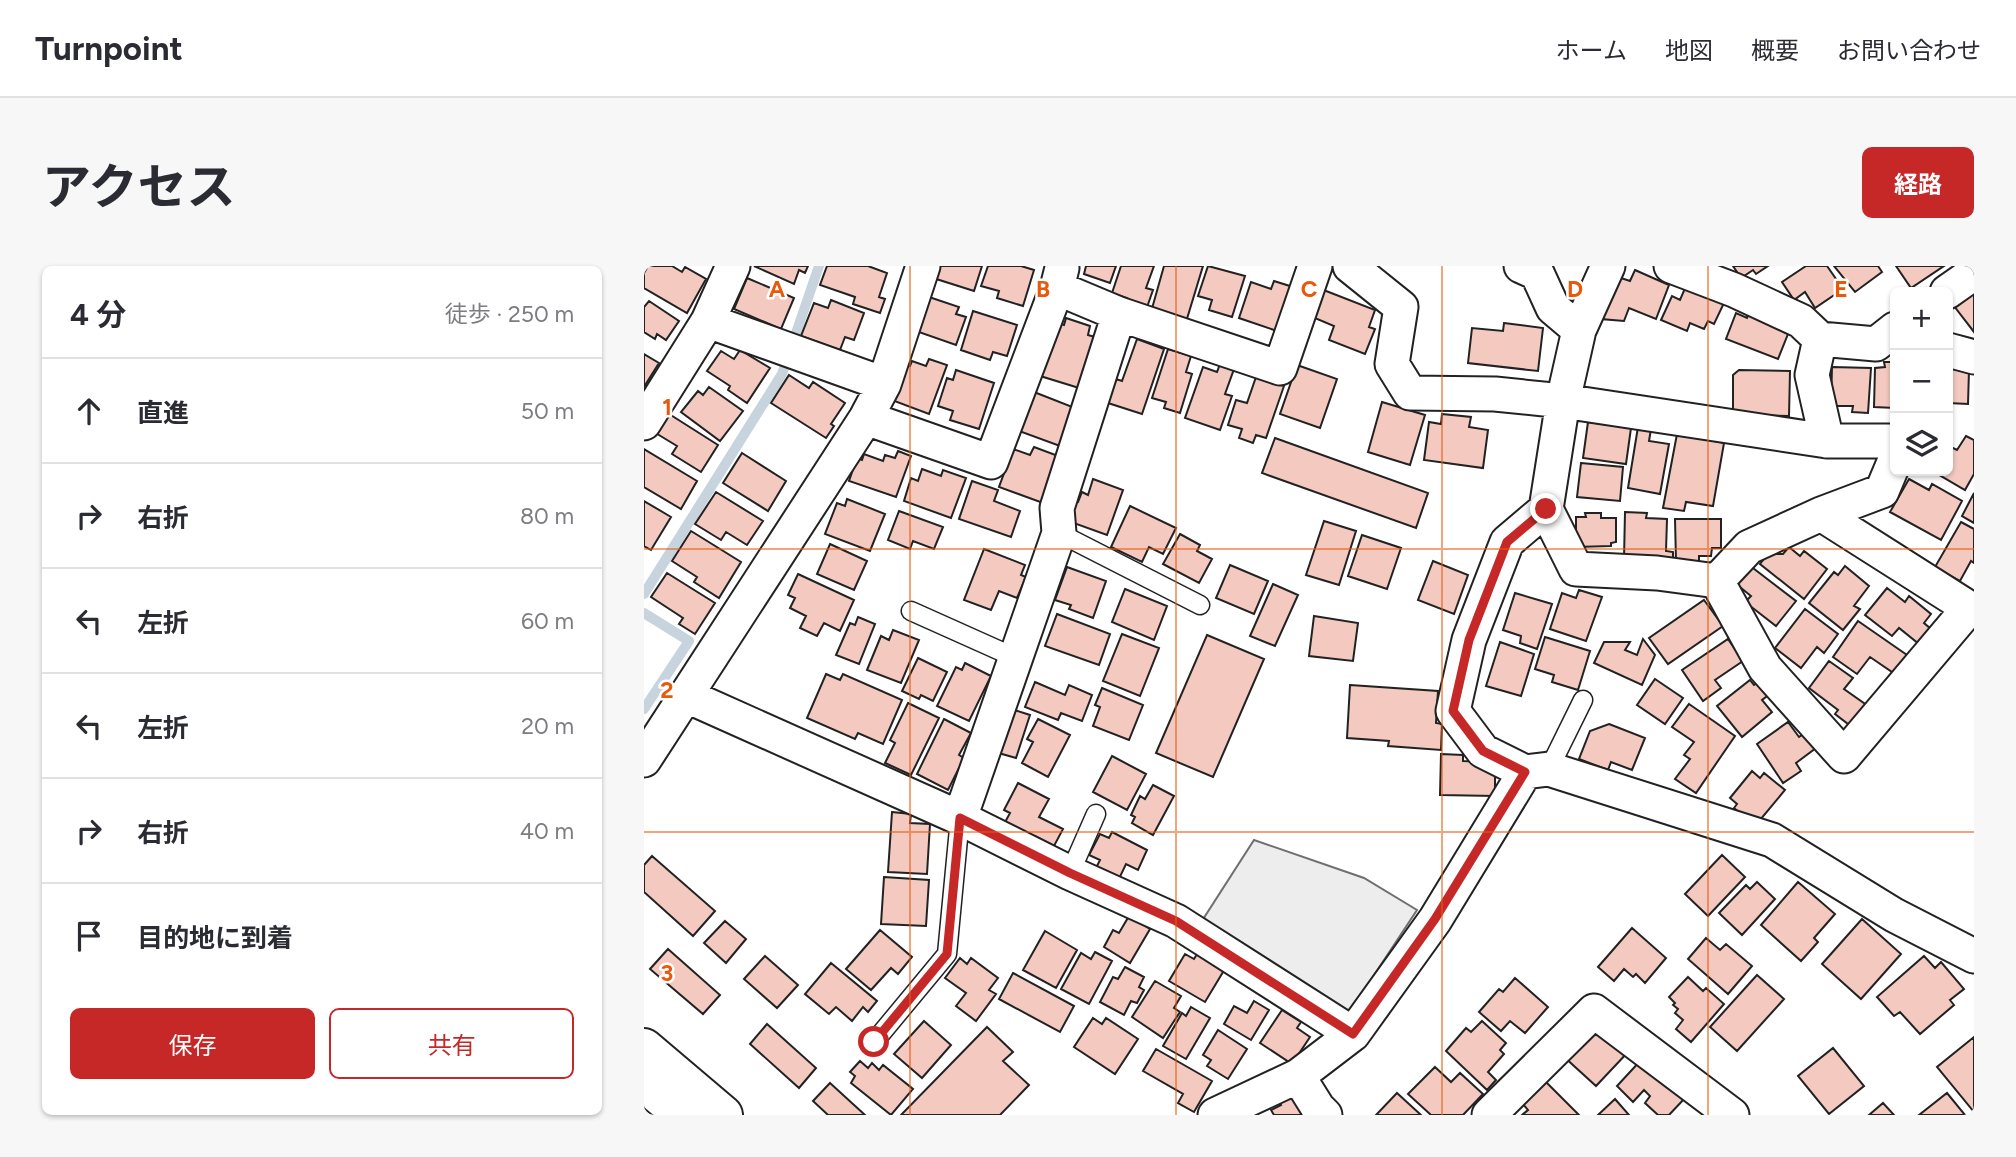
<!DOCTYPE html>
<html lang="ja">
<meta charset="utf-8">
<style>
body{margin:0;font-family:Figtree,"Noto Sans JP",sans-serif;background:#f7f7f7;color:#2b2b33}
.controls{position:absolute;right:21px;top:21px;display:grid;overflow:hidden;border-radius:10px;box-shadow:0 2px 5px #0004}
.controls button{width:63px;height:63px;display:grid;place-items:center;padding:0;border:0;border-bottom:2px solid #e1e1e2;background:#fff;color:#2b2b33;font:35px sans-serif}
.stop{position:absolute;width:21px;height:21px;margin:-16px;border:5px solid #c62828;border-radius:50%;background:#fff}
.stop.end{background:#c62828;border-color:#fff;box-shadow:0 2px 7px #0008}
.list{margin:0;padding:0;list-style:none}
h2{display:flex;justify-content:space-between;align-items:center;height:91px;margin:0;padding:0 28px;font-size:30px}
h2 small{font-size:23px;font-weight:400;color:#7c7c81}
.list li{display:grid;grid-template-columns:46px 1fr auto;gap:21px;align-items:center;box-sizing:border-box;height:105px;padding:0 28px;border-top:2px solid #e1e1e2}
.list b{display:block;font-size:26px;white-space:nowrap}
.list em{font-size:23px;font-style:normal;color:#7c7c81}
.actions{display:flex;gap:14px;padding:21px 28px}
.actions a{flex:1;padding:16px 0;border:2px solid #c62828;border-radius:10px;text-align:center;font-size:24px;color:#c62828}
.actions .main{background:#c62828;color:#fff}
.icon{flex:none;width:38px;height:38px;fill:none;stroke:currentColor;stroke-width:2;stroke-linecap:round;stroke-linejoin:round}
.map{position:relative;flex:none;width:1330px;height:849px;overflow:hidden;border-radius:10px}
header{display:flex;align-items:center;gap:42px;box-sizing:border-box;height:98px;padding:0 35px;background:#fff;border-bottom:2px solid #e1e1e2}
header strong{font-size:33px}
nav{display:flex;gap:38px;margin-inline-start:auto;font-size:24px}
.intro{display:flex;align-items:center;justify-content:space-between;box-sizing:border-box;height:168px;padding:0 42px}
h1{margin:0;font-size:49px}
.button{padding:18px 32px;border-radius:10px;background:#c62828;color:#fff;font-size:24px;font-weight:700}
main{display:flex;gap:42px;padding:0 42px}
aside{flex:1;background:#fff;border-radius:10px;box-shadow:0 2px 5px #0004}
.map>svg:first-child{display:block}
</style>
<header>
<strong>Turnpoint</strong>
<nav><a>ホーム</a><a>地図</a><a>概要</a><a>お問い合わせ</a></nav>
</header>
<div class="intro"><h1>アクセス</h1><a class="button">経路</a></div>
<main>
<aside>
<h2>4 分<small>徒歩 · 250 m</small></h2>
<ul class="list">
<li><svg class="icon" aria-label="ahead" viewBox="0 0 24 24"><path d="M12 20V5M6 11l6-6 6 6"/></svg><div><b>直進</b></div><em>50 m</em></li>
<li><svg class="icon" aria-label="right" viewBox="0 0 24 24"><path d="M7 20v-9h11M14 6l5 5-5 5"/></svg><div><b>右折</b></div><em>80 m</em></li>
<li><svg class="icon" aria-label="left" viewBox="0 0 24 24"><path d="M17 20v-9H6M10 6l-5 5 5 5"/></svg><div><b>左折</b></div><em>60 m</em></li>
<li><svg class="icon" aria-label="left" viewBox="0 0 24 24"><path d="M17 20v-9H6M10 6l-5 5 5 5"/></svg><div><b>左折</b></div><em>20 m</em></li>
<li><svg class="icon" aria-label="right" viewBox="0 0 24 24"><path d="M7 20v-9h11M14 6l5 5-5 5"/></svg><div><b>右折</b></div><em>40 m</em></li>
<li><svg class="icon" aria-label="arrive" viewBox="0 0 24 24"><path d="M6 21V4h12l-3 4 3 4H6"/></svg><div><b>目的地に到着</b></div></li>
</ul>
<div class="actions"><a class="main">保存</a><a>共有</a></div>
</aside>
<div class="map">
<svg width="1330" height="849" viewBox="0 0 1330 849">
<rect width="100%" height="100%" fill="#fff"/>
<path fill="#ededed" stroke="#6f6f6f" stroke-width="2" d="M610,574L720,612L773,644L703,750L556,658Z"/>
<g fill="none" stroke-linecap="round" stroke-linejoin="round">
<path stroke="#c7d3dd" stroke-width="10" d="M0,328L138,108L175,0
M0,347L45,375L0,443"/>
</g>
<path fill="#f3c9c0" stroke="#222" stroke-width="2" d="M4,0H28L38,6L41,1L62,13L43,47L0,22V7Z
M110,0H164L161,7L155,4L150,18Z
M183,0H224L243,7L235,31L241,33L236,47L209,38L211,31L176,19Z
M290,0H338L330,25L286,11Z
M344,0H377L390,4L379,40L353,32L355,25L337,20Z
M442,0H472L466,17L440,8Z
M477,0H510L502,22L509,24L502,44L481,36L483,32L468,27Z
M520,0H559L542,56L507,46Z
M564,0L601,10L588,51L565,44L568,34L554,30Z
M1089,0H1124L1112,8L1109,4L1097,12Z
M1162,0H1183L1199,23L1171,42L1161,26L1150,34L1138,16Z
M1190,0H1234L1238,6L1211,26Z
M1252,0H1300L1267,22Z
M991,4L1025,19L1012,53L985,42L980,55L957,53L974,11L986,15Z
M103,12L150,32L137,63L90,43Z
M630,15L649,21L633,65L595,52L607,16L627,23Z
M1042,20L1080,37L1070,58L1064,55L1060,63L1046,57L1043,65L1017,54L1028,30L1036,34Z
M677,23L731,44L725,61L731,63L721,88L685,74L690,60L666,50Z
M1330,25V66L1310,40Z
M285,31L315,41L312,48L322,51L312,79L269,64Z
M187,34L220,47L210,74L201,71L196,84L157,70L170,37L184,42Z
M5,35L35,55L22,74L13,68L11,73L0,66V41Z
M1106,44L1139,57L1136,64L1144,68L1134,93L1082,73L1092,47L1103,52Z
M329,45L373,59L363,90L349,86L346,94L317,84Z
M422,52L446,60L444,69L451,71L435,122L393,109L414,57L420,59Z
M860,57L899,62L894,105L824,97L828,62L859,65Z
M493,73L520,83L498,148L464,137L472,113L478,115Z
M524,83L547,90L542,106L548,108L536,147L520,142L522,136L508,132Z
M96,84L126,102L103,137L84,124L86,120L63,105L77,85L90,93Z
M0,88L15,97L0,121Z
M285,93L303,99L285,148L245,133L258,97L266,100L268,95L282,100Z
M1240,96H1251V142L1230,141L1231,102L1241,101Z
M576,98L590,103L581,128L588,130L576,164L541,152L559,101L573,106Z
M653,99L693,113L676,162L636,148Z
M1188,101L1227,102L1224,147L1208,146L1209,140H1187Z
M1304,103L1325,104L1324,138L1304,137Z
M312,104L350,117L335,163L306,154L309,145L294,140L303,112L309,114Z
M1095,104L1146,105L1145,150L1089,149V109Z
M145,109L165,122L169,116L201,137L187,158L190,160L182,172L127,137Z
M612,111L640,120L622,172L612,169L609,177L595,172L598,163L584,159L592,134L603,137Z
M65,121L99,145L76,175L37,146L54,125L59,129Z
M390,126L431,142L416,180L375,165Z
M738,136L781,149L766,199L724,186Z
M22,146L74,179L57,206L28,188L33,180L10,166Z
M798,148L827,151L825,161L844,164L839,202L780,194L785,156L797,158Z
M944,156L987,162L982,198L939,192Z
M994,161L1007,163L1005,175L1025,178L1016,228L984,222Z
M1033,168L1080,177L1069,240L1042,236L1040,245L1019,242Z
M1322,170L1330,174V208L1321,224L1292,207L1293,205H1304V186L1307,181L1313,184Z
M631,172L784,227L772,262L618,207Z
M390,181L417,191L399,237L355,221L369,183L386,189Z
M0,183L53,215L37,243L0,221Z
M254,185L267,190L252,231L205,215L213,192L218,194L220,188L239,195L241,189L251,192Z
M98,187L142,215L124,245L79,217Z
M937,197L979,201L976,235L933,231Z
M278,203L297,210L299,204L322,212L307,252L260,235L267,212L274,215Z
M449,213L479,224L463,269L424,255L431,235L434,236L438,226L444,229Z
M1265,213L1285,224L1288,218L1318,235L1297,274L1246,246Z
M328,215L354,224L350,235L376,245L367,271L315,253Z
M72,226L119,255L103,279L82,266L77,274L51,258Z
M1330,227V257L1318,250Z
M203,233L241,248L226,285L181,268L193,237L201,240Z
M0,235L27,251L7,284L0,280Z
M486,240L532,262L519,288L505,281L498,296L467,281Z
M255,245L299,261L290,283L269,275L266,283L244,274Z
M981,246L1003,247L1002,252L1023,253L1022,285L1029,286V302L980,293Z
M941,247H957V252H972V276L967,277V280L932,281V251H942Z
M1031,253H1077V282H1068L1067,290H1055V295H1032Z
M680,255L712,265L695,319L662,309Z
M1317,256L1330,263V297L1327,295L1316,315L1291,301Z
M47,265L97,296L75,332L50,316L53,311L28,295Z
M536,268L556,279L553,285L568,293L555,317L519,298Z
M718,269L757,282L743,323L704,310Z
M186,278L223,295L210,324L173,308Z
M1145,281L1156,290L1160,285L1183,303L1160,333L1116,298L1124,288H1139Z
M340,283L381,299L377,309L382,311L373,332L355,325L347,344L320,334Z
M789,295L824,309L810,348L774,334Z
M586,299L624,315L610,348L572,332Z
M1105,299L1152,335L1132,360L1101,336L1107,330L1091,317Z
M1201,300L1225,320L1210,340L1216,343L1199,364L1165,337L1190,306L1194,309Z
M423,301L462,315L449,352L425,343L427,339L411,334Z
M23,307L71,337L51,368L35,358L39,352L7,331Z
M154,308L210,334L196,365L180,357L173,370L156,362L162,350L146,342L151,332L144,329Z
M629,318L654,329L631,380L606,370Z
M1243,322L1261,336L1265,330L1287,348L1280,357L1287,363L1275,378L1255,362L1248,370L1221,349Z
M481,323L523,340L510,374L468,356Z
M935,324L958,331L942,375L906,363L918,327L932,332Z
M871,327L908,338L893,383L876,377L877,370L859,364Z
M1060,334L1079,360L1024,398L1005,372Z
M1161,343L1194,368L1180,387L1173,381L1157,402L1131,382Z
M413,348L466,368L455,399L401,380Z
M670,350L714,357L709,395L665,390Z
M214,351L231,358L215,398L192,389L206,357L211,359Z
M1214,355L1263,389L1251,408L1226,391L1213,408L1189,391Z
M249,364L275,374L257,417L223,404L237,370L245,374Z
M478,368L515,382L496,430L459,415Z
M563,369L620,393L569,511L512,487Z
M901,371L946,385L934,424L908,416L910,409L891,403Z
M999,373L1011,389L998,419L950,397L960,376H986L981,384L993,389Z
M1084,373L1099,395L1071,414L1077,422L1059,435L1038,404Z
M856,376L890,388L877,430L842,420Z
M274,392L303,406L289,435L277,429L275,433L258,425Z
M1185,395L1209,412L1200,423L1224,440L1208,461L1191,448L1194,444L1165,422Z
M321,397L347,410L325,455L293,440L312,401L318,404Z
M182,408L196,414L199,408L258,434L239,478L214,467L211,473L163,452Z
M1011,413L1039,432L1021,458L993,439Z
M1106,414L1110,419L1116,415L1126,428L1118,434L1128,446L1098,471L1073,440Z
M391,416L421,429L425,419L448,429L438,455L417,447L414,454L381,441Z
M706,419L794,425L792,457L798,458L797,484L744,480L745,475L703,472Z
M458,422L499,439L485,474L449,460L456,441L451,439Z
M264,437L295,452L267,509L241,497L251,477L246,474Z
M1045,438L1091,470L1052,527L1031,513L1046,493L1040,489L1050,476L1028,461Z
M364,442L386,449L372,492L351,486Z
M300,453L327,467L315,489L320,492L304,524L273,508Z
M394,453L426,469L404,511L378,497L389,476L383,473Z
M1144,456L1155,471L1161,467L1172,482L1152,497L1157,505L1139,517L1113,478Z
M965,458L1001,472L988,504L967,496L964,504L935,493L946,465Z
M797,488L819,489V495L851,496V530L796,529Z
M468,490L502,508L483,544L449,526Z
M1108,505L1116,512L1120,507L1141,524L1111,560L1090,542L1093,538L1086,532Z
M374,517L405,533L395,551L419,563L410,580L391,570L388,576L359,560L366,547L360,544Z
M509,519L530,530L509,569L488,557L491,551L487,549L496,530L501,533Z
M248,546L267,548L266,557L286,558L283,608L244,606Z
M468,566L503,584L494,604L482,598L473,617L450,606L456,594L445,589L456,568L465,572Z
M1078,589L1101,611L1064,650L1041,628Z
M8,590L71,645L49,670L0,626V599Z
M240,611L285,614L282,660L237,658Z
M1113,616L1131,633L1098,669L1075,647L1102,619L1106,623Z
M1154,616L1191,648L1170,672L1174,676L1157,695L1117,659Z
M485,650L506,663L486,697L460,681L469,664L475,667Z
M1218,653L1257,688L1217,733L1178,698Z
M81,655L102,673L82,697L60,677Z
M988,662L1022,692L1001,717L992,708L989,711L980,703L970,715L954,701Z
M236,664L268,691L254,708L247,702L227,724L202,703Z
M401,665L433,684L412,722L379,704Z
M1062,672L1076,684L1082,678L1108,700L1084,728L1044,693Z
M24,683L76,729L59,748L6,703Z
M555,685L582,701L561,736L525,715L541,688L550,693Z
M451,686L468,695L445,738L417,723L437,687L447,693Z
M121,690L154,719L133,742L100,713Z
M1280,690L1291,702L1297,696L1320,723L1306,734L1310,739L1276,768L1256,746L1250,750L1233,731Z
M316,692L323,698L327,692L354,712L345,724L352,728L332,755L312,740L322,727L301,712Z
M187,697L233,735L224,746L219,741L208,755L192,741L185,748L161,728Z
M481,701L500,711L495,721L500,724L493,737L487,735L480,749L456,736L469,711L474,713Z
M369,707L430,740L416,766L355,733Z
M1113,709L1140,733L1093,785L1066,761Z
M1044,711L1059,725L1062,722L1080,738L1047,776L1032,763L1039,754L1031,747L1034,743L1029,739L1031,737L1025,731Z
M871,712L904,741L881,767L866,755L857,765L835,746L855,723L859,726Z
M511,715L537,730L530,742L536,746L519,772L488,751Z
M610,735L625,744L607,774L580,758L590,740L603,747Z
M547,741L566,752L542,793L519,780L538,747L542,750Z
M638,744L657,756L653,762L666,771L648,798L616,777Z
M449,752L458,758L462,752L494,773L471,808L430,781Z
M280,755L307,779L278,812L250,788Z
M838,755L862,777L856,784L860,788L844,806L852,814L843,824L802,785L822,762L827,766Z
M123,758L172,802L155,822L106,778Z
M957,759L985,785L952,820L918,789Z
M343,761L369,786L359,795L385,819L356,849H257Z
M574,764L603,783L584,813L563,800L567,794L559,789Z
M1330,771V846L1293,801Z
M1189,782L1220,820L1185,848L1154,810Z
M512,783L568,815L550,846L534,837L539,828L499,805Z
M998,793L1041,832L1025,849H1014L1001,837L1006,830L1000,824L989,836L973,820Z
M216,795L224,802L228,797L235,804L239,799L269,823L247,849L207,817L211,810L206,806Z
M791,801L807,816L816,807L839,828L819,849H787L764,828Z
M901,815L935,849H878L884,844L879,838Z
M186,817L221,849H184L169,835Z
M753,827L777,849H732Z
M1303,827L1321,849H1275Z
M647,828L660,849H630L627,844L637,839L635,835Z
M971,833L985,849H954Z
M1239,837L1250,849H1225Z"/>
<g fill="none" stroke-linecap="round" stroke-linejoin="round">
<defs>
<path id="service" d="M415,267L556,339
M267,345L372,392
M905,503L939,434
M426,607L452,548
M230,776L303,688L316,552"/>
<path id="minor" d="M706,0L757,41L748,98L766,127L851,128L919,135L1183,175
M877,0L893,7L909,42L935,64L964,0
M1027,0L1090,24L1157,55L1176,73L1232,78L1251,63
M413,22L475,48L636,102L671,0
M1303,26L1330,7
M64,55L240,118
M1176,73L1168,109L1183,175H1251
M1304,84L1330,91
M222,152L347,196L413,22L418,2
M0,157L64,55L89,0
M902,243L932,303L1013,307L1073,315L1105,281L1177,248L1238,225L1251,194
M1073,315L1121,402L1200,490L1325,342L1177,248
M43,430L316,552L426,607L532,655L709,768
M0,494L222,152L240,118L279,0
M881,506L839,485L809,445L825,374L863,276L902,243L919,135L935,64
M316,552L415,267L413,242L475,48
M571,849L654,810
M681,849L674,842L654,810L709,768L791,654L881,506L905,503L1128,574L1250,649L1330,690
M845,849L950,745L1088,849"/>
<path id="secondary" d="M0,782L79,849"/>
<path id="motorway" d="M0,816L39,849"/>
</defs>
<use href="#service" stroke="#222" stroke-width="21"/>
<use href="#minor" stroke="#222" stroke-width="37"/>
<use href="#secondary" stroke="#222" stroke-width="42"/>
<use href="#motorway" stroke="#222" stroke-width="42"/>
<use href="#service" stroke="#fff" stroke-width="18"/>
<use href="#minor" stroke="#fff" stroke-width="33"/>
<use href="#secondary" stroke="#fff" stroke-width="38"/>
<use href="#motorway" stroke="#fff" stroke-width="38"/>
</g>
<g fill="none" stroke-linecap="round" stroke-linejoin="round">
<path stroke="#c62828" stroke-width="9" d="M230,776L303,688L316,552L426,607L532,655L709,768L791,653L881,506L839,485L809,445L825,374L863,276L902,243"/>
</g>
<path fill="none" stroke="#e8590c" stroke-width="2" stroke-opacity="0.55" d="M266,0V849M532,0V849M798,0V849M1064,0V849M0,283H1330M0,566H1330"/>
<g font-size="23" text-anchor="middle" font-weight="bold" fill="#e8590c" stroke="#fff" stroke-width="5" stroke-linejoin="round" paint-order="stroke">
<text x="133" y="31">A</text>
<text x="399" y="31">B</text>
<text x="665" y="31">C</text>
<text x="931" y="31">D</text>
<text x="1197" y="31">E</text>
<text x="23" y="149">1</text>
<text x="23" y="432">2</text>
<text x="23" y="715">3</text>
</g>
</svg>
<div class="controls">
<button>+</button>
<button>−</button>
<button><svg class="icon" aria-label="layers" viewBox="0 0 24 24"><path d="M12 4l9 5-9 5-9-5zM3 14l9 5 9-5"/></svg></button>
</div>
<div class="stop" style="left:230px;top:776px"></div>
<div class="stop end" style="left:902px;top:243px"></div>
</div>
</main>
